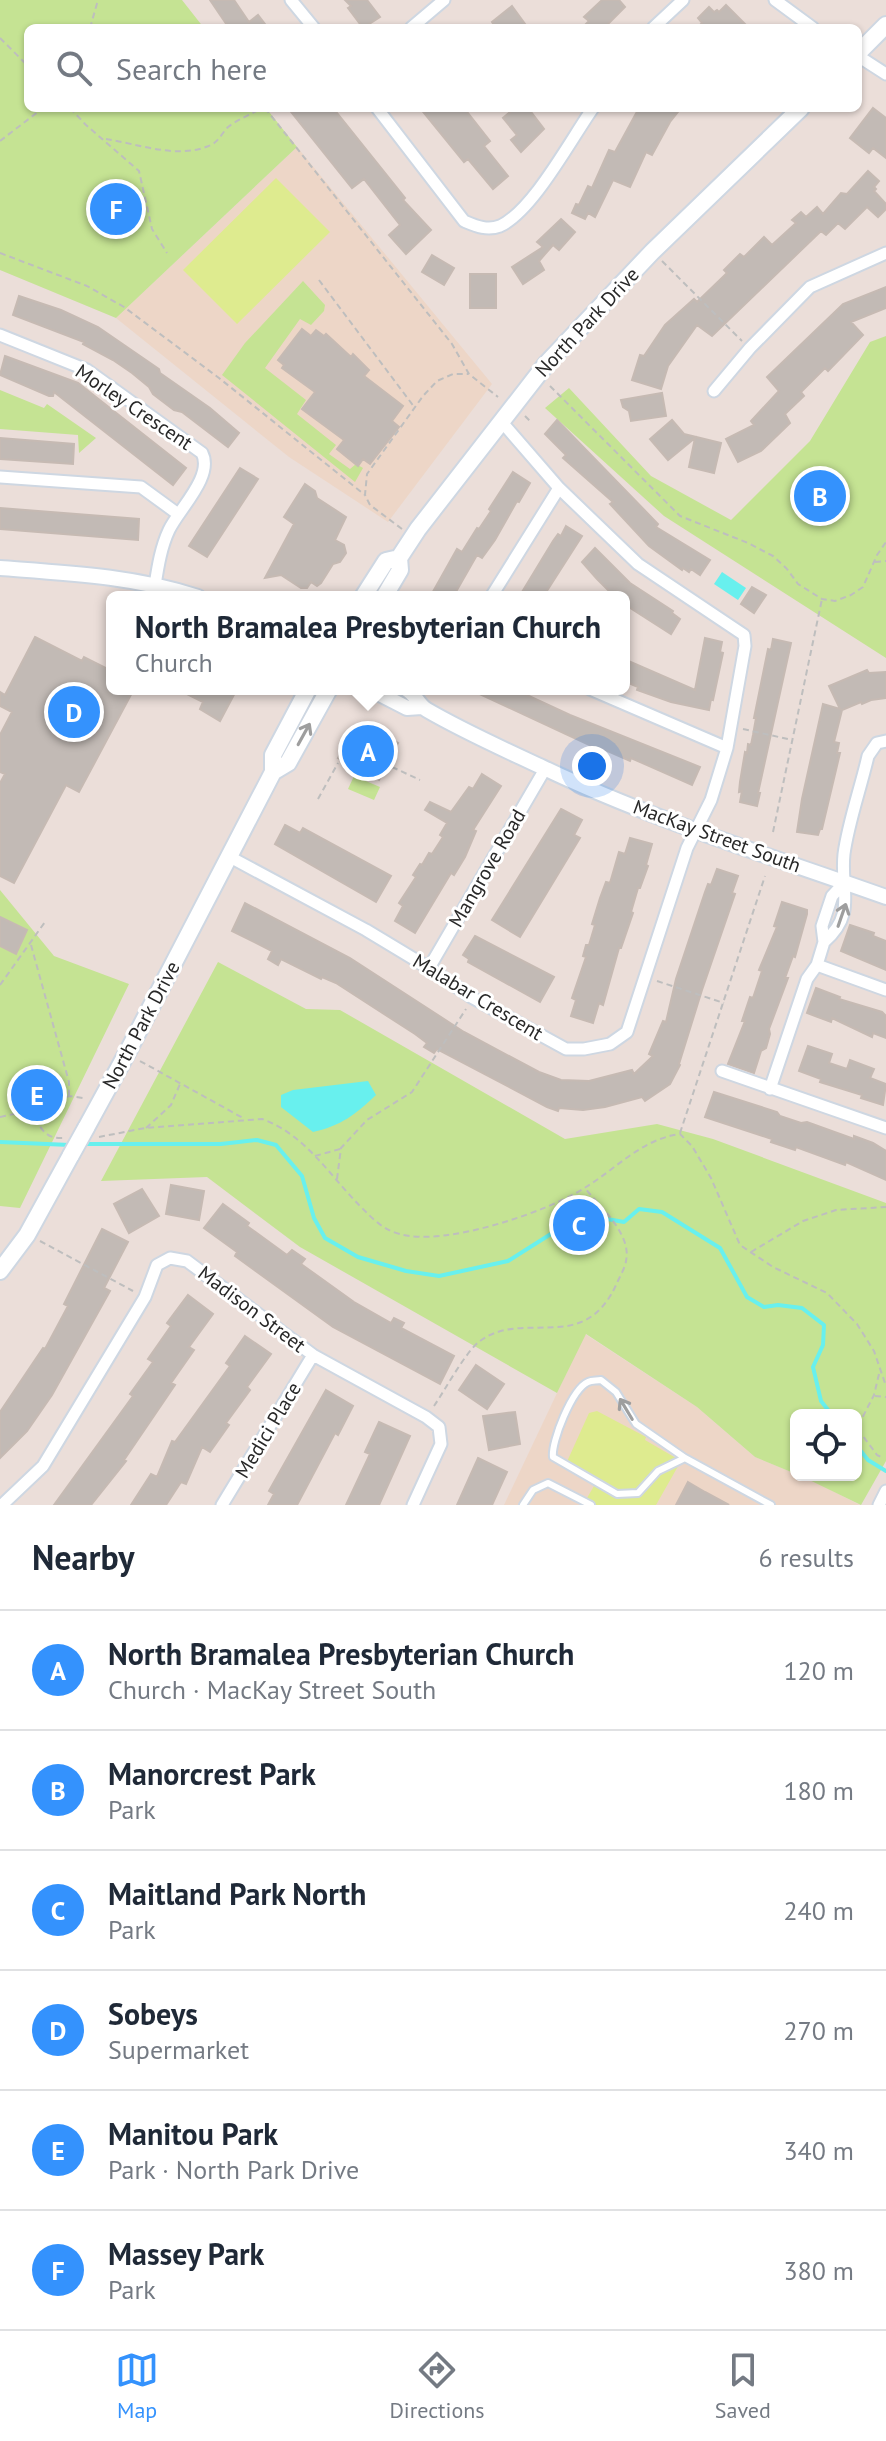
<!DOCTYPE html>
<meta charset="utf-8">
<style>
body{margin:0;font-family:"PT Sans",sans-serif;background:#f2f2f3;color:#1f2937}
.controls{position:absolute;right:24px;bottom:24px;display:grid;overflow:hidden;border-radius:12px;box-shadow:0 2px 6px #0004}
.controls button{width:72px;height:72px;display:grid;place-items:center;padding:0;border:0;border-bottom:2px solid #e0e1e3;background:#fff;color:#1f2937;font:40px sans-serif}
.you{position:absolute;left:592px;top:766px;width:28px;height:28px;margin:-20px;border:6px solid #fff;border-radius:50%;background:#1a73e8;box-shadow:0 0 0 12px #1a73e833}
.badge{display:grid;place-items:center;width:52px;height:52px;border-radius:50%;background:#3492fd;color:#fff;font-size:26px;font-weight:700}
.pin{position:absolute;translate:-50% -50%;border:4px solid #fff;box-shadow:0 2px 8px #0006}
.popup{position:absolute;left:106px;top:591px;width:524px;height:104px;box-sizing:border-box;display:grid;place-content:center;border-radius:12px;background:#fff;filter:drop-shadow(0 2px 6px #0005);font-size:26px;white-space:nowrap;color:#747a83}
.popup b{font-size:30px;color:#1f2937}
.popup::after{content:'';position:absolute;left:50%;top:100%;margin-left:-16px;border:16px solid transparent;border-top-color:#fff}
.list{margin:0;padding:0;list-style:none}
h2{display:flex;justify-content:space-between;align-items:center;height:104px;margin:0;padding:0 32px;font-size:34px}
h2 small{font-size:26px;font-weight:400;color:#747a83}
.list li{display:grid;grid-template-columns:52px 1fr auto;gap:24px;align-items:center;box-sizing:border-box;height:120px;padding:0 32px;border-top:2px solid #e0e1e3}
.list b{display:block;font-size:30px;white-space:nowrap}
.list p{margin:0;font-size:26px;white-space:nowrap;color:#747a83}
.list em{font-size:26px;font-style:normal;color:#747a83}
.icon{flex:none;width:44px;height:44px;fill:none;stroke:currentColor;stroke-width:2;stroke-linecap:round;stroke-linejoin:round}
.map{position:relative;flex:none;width:886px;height:1505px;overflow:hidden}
.search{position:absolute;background:#fff;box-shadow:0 2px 6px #0004;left:24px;right:24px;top:24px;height:88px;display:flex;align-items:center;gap:20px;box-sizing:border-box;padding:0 28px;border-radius:12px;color:#747a83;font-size:30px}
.sheet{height:824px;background:#fff}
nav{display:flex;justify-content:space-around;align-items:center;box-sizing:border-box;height:112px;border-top:2px solid #e0e1e3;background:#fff;font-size:22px;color:#747a83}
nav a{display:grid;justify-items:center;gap:4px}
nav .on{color:#3492fd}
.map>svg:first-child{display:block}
</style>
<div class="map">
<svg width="886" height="1505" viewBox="0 0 886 1505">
<rect width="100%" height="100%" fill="#ebded9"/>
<path fill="#edd6c7" d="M297,147L492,384L388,522L289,457L116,318Z
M585,1334L697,1407L755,1457L813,1481L860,1505H504Z"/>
<path fill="#c5e393" d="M0,0H182L204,28H28V108H266L297,147L116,318L0,270Z
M303,281L325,305L324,311L311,325L300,319L265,368L306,400L297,414L336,445L329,454L350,469L356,464L363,468L355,482L222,375L245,343Z
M886,336V658L664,516L545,408L569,388L651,476L731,520L810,441L870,342Z
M0,390L44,408L47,404L96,438L79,453L78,435L0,429Z
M354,776L380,787L374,800L348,789Z
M0,890L54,956L129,984L20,1208L0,1206Z
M218,962L306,1009L340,1010L565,1139L657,1124L713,1139L886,1203V1461L861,1505L799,1475H856V1415H796V1474L755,1457L697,1407L586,1334L557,1393L300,1247L207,1177L101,1181Z"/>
<path fill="#deeb8f" d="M276,178L330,232L237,324L183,270Z
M597,1411L646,1437L645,1440L681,1461L656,1505H583L598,1479L565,1466L589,1413Z"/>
<path fill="#68f0ee" d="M722,572L746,588L738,600L714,584Z
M368,1081L376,1095C356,1114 341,1126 313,1132L281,1107V1095L293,1090Z"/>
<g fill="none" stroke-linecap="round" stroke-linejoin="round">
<path stroke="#68f0ee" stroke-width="4" d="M0,1142L70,1145
M82,1144H221L257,1140L276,1145L302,1176L314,1218L325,1238L358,1257L406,1271L439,1276L508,1261L573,1220L596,1217L624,1222L639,1209L662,1212L720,1248L747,1297L764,1307L778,1305L802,1308L824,1325L823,1345L813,1367L821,1401L832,1415
M856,1445L868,1460L886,1471"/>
</g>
<path fill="#c2bab5" stroke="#c6bab3" stroke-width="2" d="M210,0H234L249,22L258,15L268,28H229Z
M345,0H367L380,17L363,28L348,8L351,6Z
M602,0H619L625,7L604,28H582L589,21L584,17Z
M726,5L749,28H697L702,23L698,18L709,7L714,12L717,10L719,12Z
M512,6L528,28H496L492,22Z
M288,108H333L405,198L403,200L431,230L406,254L389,235L400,225L364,179L352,188Z
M420,108H464L490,141L484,146L508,176L493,189L468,159L464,162Z
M515,108H528L544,129L521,152L511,140L517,135L503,118Z
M639,108H681L670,122L652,155L646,152L630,187L613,180L595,217L588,213L585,219L572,213L576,204L579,205L588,186L592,188L609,150L615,152Z
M873,108L886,118V158L873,148L869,153L850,138Z
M868,171L879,181L874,187L876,189L874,191L886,204V209L878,217L867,207L845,229L838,223L826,235L821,231L712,336L697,325L668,366L661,389L632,380L640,355L644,356L665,325L694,299L697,302L727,273L724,270L740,254L744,257L764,237L772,245L796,223L792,220L801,212L806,217L817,207L823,214L841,193L847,194Z
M561,219L575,232L559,250L553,245L539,261L544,270L523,284L512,267L543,247L537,242Z
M432,255L454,268L444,285L422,272Z
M470,274H496V308H470Z
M886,287V308L851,322L863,335L828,371L825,368L801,392L804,396L785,414L790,423L761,451L738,462L726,439L754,425L751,421L779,391L767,377L843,304Z
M19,296L61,310L98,327L159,369L160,373L210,408L239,433L228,447L182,412L174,410L153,394L149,387L132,373L113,360L83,344L84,342L13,315Z
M302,329L311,336L316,330L324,336L326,334L351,357L353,354L369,370L364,376L403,406L392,421L399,427L370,464L363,459L358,466L337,449L344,440L302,409L315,392L282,368L284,365L278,360Z
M5,356L78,383L186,468L173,485L54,392L53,396H49L0,375Z
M662,393L666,416L631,421L629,411L623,407L621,400Z
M557,420L658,524L656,527L710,560L700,575L691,569L689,572L683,568L682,570L649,546L610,504L613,502L563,458L566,455L545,434Z
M672,420L684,434L721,443L714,473L689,467L695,438L668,460L650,439Z
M0,438L74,444L73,464L0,459Z
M240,468L258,479L207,557L189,546Z
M513,472L530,483L519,502L517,501L495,540L482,558L477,555L453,597H430L457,549L462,552L477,528L479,529L491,511L489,509Z
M305,484L315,491L317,498L346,517L335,540L344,545L346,553L340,562L333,564L321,583L317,586L311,582L307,588H301L281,575L265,578L294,524L284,517Z
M0,508L139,519L138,540L0,529Z
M566,526L582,536L543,597H519L553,541L558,534L561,536Z
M595,548L630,583L673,611L672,613L680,619L671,634L624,604V597H615L597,579L582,562Z
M752,587L766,595L754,613L741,604Z
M35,637L82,661L84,657L112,671V689H134L79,792L66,785L14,883L0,876V783L5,774L0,772V735L12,712L0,706V692L5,695Z
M705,638L722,642L720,652L723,653L713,700L711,699L709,710L671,702L637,690L638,687L624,681V659L695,690Z
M773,639L791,643L758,793H760L757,806L740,802L742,791L739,792L740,782L745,752L747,753L748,744L751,745L753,735L756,718H754L768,649L771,650Z
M867,670L869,673L886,672V698L871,700L862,704L861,702L842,710L834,742L839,743L837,753H840L822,829H820L818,835L797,832L802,799L823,704L840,709L829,686Z
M177,689H237L220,721L200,709L203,702Z
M469,689H514L570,715L700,767L692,785L631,758L630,761L603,749L602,751Z
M372,729L398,743L379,780L338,758L348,740L353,743L357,735L366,740Z
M482,774L501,786L473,830L476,831L465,857L454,875L451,873L415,933L395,921L403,906L399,903L416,877L413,875L420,864L422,865L429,853L432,854L443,837L440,835L447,823L425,810L430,802L451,812L469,787L473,789Z
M561,809L582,820L574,835L580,838L520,937L492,920Z
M285,825L300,833L303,828L391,876L376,902L275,844Z
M630,838L652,844L646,865L648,866L640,888H638L631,912L633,913L621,948H619L603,1005L599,1003L593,1023L571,1016L576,1000L572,998L586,957L583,956L586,945H589L595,925L592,924L600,898L606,882L610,883L619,852L625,854Z
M717,869L738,876L732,893L735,894L702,990L679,1064L680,1065L670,1084L645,1101L642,1097L605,1107L583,1110L559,1108L558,1111L547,1107L437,1049L434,1053L424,1047L427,1043L415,1034L336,983L322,977L321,979L281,959L278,965L268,959L272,951L232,931L245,903L350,958L464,1032L539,1072L561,1080L589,1081L632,1070L634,1074L653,1056L649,1054L663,1021L666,1022L676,979L705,892L708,884L711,885Z
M782,902L807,910V914L795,957L793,956L785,978H788L769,1029L770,1034L766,1048L761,1051L754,1073L728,1064L745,1021H742L750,997L753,998L762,971L759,970L777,927L774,926Z
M0,917L27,930L16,954L0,946Z
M850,925L874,933L873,936L886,941V970L841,951Z
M475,936L554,977L540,1002L468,962L469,959L463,955Z
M816,988L840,997L839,999L882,1012L886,1016V1038L873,1033L872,1037L832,1018L831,1022L807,1013Z
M808,1046L832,1054L829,1063L847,1069L850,1060L874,1069L870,1078L886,1084L883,1105L861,1098L862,1095L820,1082L821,1079L799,1071Z
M714,1092L777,1112L780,1116L801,1123L807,1122L854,1139V1136L873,1143L886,1151V1180L846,1162L845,1165L796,1147L795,1150L771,1142L772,1139L705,1117Z
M171,1185L204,1191L199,1220L166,1214Z
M142,1189L159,1216L129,1233L114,1204Z
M223,1204L249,1223L247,1226L287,1255L292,1250L305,1259L301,1264L354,1302L391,1323L394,1318L404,1323L401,1328L454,1356L440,1384L333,1327L235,1256L237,1252L204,1228Z
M102,1229L128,1242L104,1288L110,1291L52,1395L27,1431L0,1458V1412L43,1348L45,1349L68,1306L64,1304Z
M188,1295L213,1314L189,1347L194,1350L171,1383L175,1385L124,1460L126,1461L91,1505H54L133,1396L130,1394L153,1362L148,1359L171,1326L167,1323Z
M245,1336L271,1354L247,1387L250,1390L226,1423L229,1425L210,1452L202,1447L186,1484L181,1482L166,1505H131L151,1474L157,1477L172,1441L175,1442L230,1366L226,1363Z
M476,1365L504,1384L487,1409L459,1390Z
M326,1390L353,1406L338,1435L335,1433L297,1505H268L274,1494L269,1491Z
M515,1412L520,1444L489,1450L483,1416Z
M379,1422L410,1436L379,1505H346L370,1454L365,1452Z
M478,1458L507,1472L492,1505H457Z
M688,1482L705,1492L729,1505H676Z"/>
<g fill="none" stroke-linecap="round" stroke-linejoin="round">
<defs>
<path id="service" d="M685,1458L658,1471L638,1493L617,1494L553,1457C551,1442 572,1389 588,1382C592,1380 596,1381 601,1380L616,1392L636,1424L685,1458L771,1505
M523,1505L533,1490L548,1483L591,1505"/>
<path id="minor" d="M291,0L314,28
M775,0L813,28
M411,28L444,0
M653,28L683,0
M858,56L886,74
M377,108L464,221C476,226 487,231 500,226C533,211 571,139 593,108
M0,335L87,370L202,453C214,476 179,509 169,530C161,547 158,566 155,585
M714,391L750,348L810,287L886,253
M0,477L141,487L178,514
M491,597L559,488
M590,689L727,748
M230,857L366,930L429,968L473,998L566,1049H584L610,1044L627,1032L687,848L711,800L727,748L745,646L744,635L638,564L559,488L501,421
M824,942C857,914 840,890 844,854C848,823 861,787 868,756L877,743L886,741
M817,965L886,990
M429,968L545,769
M722,1071L886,1128
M770,1089L807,979L817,965L824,942L822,926L832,896L844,883
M2,1505L43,1466L145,1297L157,1265L170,1258L187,1261L313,1355L426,1417L439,1427L441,1444L413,1505
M222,1505L313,1355
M879,1505L886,1491"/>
<path id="tertiary" d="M0,568C67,573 134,576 198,597
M370,689L407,708L422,707
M406,689C416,694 417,704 427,710C463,731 503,749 542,767C652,820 771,856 886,897"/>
<path id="secondary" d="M858,53L886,25
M363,597L386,561L399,558
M384,597L400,570L399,558L418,529L547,363L652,252L801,108
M273,772L288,763L329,689
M86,1128L127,1053L273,772V755L308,689
M0,1271L27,1235L71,1155"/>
</defs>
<use href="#service" stroke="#ced7e2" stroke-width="10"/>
<use href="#minor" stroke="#ced7e2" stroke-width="15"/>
<use href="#tertiary" stroke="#ced7e2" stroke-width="18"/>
<use href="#secondary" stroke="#ced7e2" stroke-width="20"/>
<path stroke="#bebebe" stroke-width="2" stroke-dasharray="6 4" stroke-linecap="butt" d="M90,28L98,0
M0,38L28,66
M70,108L86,125L139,171L152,229L167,253
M265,108L452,344L469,374L498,397
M106,139C139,144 178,160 211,145C219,141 222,133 228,127C238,119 251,115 261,108
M0,141L43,108
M0,253L87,286L124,307L219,378L365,495
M662,261L742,341
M319,280L415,408
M550,386L680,516L748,543L773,556L787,569L798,584L822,599L835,601L851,595L863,587L877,555L886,542
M525,416L530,421
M402,529L370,505L365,495L367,474L423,396L437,381L453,374H468
M875,562L886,561
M743,729L792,740
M392,767L420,780
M318,799L338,763
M773,832L822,599
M31,945L69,1082V1096
M657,981L724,1003
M0,985L45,922
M140,1061L243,1118
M15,1114L35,1119C43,1132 48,1139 64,1138
M0,1117L37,1109L69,1096L83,1098
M146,1128L171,1105L180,1084
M680,1133L765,876
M99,1137L145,1128L262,1119C305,1134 330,1176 361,1207C373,1219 383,1230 400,1234C444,1247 548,1212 586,1187C617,1168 642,1139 680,1134L692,1146L711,1178L740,1245L773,1267L827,1293L857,1324L874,1351L886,1386
M315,1156L340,1149
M337,1179L341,1148L367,1120L412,1092L466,1009
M40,1241L133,1291
M751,1252L803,1221L836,1210L886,1207
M879,1374L874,1395L857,1428L877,1455L883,1458
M875,1396L886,1397
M434,1406C445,1390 466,1351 480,1341C525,1308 584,1357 617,1283C620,1276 625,1268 626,1261C632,1234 600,1207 585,1188"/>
<use href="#service" stroke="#fff" stroke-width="6"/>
<use href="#minor" stroke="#fff" stroke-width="11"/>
<use href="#tertiary" stroke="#fff" stroke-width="14"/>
<use href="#secondary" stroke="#fff" stroke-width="16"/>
<defs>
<path id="secondary-bridge" d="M71,1155L86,1128"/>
</defs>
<use href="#secondary-bridge" stroke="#ced7e2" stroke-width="20" stroke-linecap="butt"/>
<use href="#secondary-bridge" stroke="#fff" stroke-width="16"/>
</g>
<defs><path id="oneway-shaft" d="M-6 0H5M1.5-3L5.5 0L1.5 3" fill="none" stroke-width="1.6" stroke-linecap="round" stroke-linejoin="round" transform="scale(2)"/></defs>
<g stroke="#9e9e9e">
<use href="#oneway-shaft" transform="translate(304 734) rotate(-61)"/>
<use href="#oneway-shaft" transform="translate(842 915) rotate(-71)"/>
<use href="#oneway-shaft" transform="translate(626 1409) rotate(-121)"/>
</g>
<g text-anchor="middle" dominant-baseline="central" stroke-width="6" stroke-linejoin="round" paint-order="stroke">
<g font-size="20" fill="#282828" stroke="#fff">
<text transform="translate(587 322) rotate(-47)">North Park Drive</text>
<text transform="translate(134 407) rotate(34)">Morley Crescent</text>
<text transform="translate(717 836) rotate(20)">MacKay Street South</text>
<text transform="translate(487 868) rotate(-60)">Mangrove Road</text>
<text transform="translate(478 997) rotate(31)">Malabar Crescent</text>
<text transform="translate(141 1025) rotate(-62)">North Park Drive</text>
<text transform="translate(252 1309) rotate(37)">Madison Street</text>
<text transform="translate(268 1430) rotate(-59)">Medici Place</text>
</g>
</g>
</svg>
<div class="controls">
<button><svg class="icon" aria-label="locate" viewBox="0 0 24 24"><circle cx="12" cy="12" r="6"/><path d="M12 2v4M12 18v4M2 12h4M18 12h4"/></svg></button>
</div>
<div class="you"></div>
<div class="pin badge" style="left:368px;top:751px">A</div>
<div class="popup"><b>North Bramalea Presbyterian Church</b>Church</div>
<div class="pin badge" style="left:820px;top:496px">B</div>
<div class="pin badge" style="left:579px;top:1225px">C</div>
<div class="pin badge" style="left:74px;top:712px">D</div>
<div class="pin badge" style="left:37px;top:1095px">E</div>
<div class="pin badge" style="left:116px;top:209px">F</div>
<div class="search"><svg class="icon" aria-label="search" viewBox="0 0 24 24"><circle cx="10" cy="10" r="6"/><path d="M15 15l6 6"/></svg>Search here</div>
</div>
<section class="sheet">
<h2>Nearby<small>6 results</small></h2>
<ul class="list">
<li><span class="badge">A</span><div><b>North Bramalea Presbyterian Church</b><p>Church · MacKay Street South</p></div><em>120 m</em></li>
<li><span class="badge">B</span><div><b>Manorcrest Park</b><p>Park</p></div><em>180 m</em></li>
<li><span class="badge">C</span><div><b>Maitland Park North</b><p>Park</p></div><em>240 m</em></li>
<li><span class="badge">D</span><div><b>Sobeys</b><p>Supermarket</p></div><em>270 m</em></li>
<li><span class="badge">E</span><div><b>Manitou Park</b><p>Park · North Park Drive</p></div><em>340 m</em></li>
<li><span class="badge">F</span><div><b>Massey Park</b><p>Park</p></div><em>380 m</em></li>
</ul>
</section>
<nav>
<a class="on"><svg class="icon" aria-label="map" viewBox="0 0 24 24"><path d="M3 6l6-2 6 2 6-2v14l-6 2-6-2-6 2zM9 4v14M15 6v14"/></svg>Map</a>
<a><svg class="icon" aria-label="directions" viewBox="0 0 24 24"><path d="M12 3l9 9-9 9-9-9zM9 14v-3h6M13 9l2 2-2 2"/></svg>Directions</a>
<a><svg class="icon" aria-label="saved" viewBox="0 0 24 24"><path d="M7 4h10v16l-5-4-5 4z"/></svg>Saved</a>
</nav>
